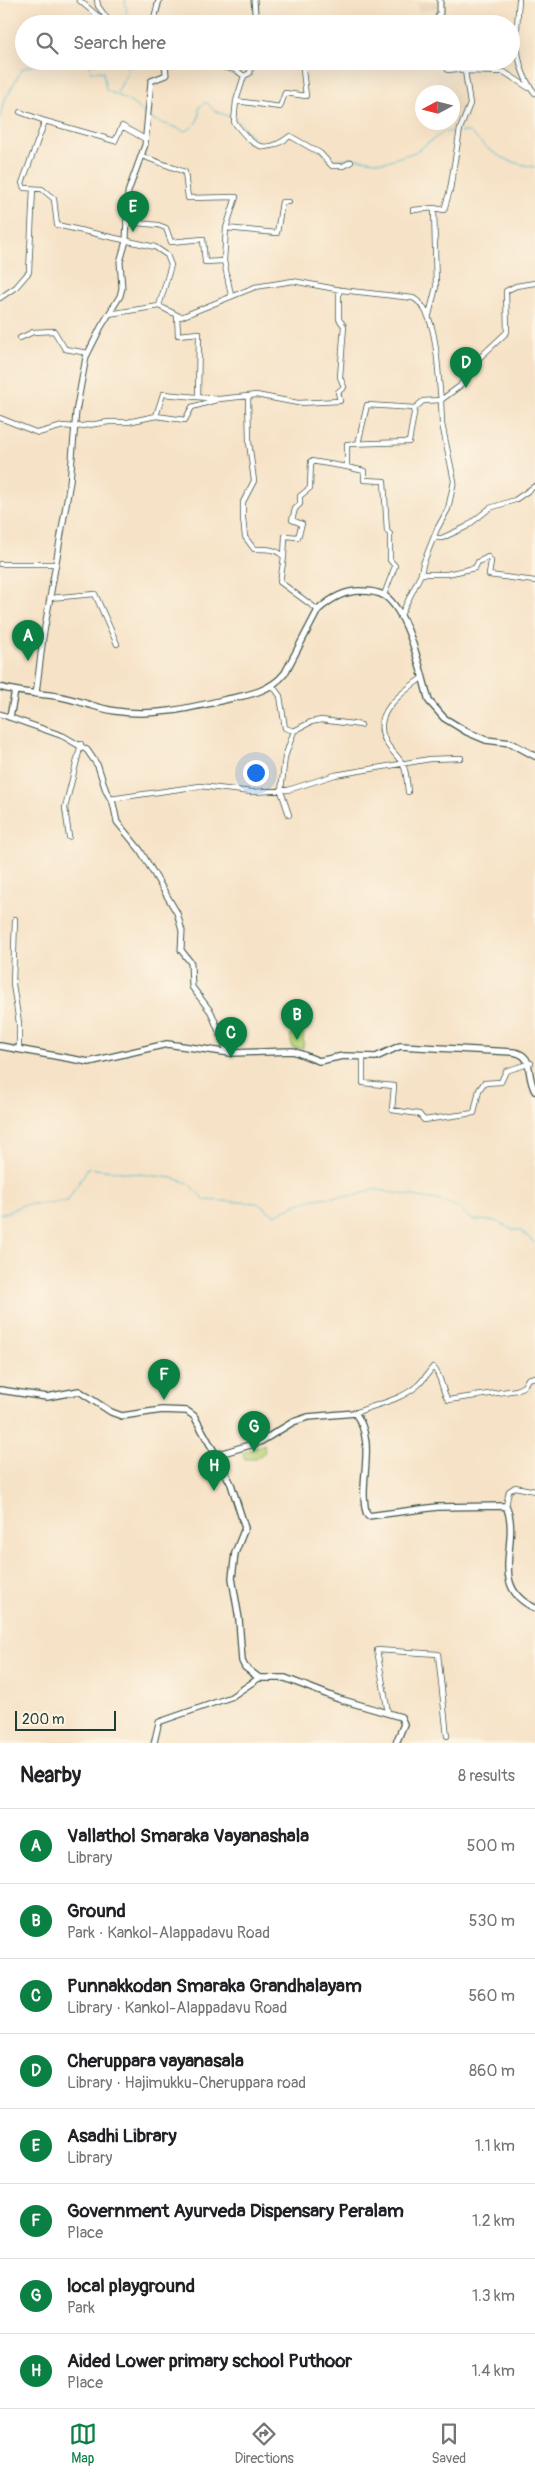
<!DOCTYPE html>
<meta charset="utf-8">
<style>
body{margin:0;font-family:Pangolin,sans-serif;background:#f2f2f2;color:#202124}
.compass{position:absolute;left:415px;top:85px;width:45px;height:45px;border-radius:50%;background:#fff;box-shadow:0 5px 20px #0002;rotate:263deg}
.scale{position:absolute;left:15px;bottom:12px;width:101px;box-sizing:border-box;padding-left:5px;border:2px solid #1f3d34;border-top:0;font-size:14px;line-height:18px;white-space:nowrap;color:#1f3d34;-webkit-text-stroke:4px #fcf5e5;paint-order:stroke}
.you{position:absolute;left:255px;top:772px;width:18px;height:18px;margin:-12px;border:4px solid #fff;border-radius:50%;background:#1a73e8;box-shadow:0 0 0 8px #1a73e833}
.badge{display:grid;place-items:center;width:32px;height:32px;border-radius:50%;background:#0b8043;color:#fff;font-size:16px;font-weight:700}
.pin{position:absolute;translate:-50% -41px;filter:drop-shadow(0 1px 2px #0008)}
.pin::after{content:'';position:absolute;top:26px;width:18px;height:15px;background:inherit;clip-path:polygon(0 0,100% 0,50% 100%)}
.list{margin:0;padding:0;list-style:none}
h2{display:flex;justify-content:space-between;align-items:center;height:65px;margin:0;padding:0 20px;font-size:21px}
h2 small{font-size:16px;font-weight:400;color:#757577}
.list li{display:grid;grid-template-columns:32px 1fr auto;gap:15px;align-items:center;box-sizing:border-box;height:75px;padding:0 20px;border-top:1px solid #e0e0e0}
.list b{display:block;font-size:19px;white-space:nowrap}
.list p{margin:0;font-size:16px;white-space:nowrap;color:#757577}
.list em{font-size:16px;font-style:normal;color:#757577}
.icon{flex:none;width:28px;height:28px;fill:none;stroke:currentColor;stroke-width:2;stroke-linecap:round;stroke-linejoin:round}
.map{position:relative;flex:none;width:535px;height:1743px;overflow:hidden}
.search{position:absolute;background:#fff;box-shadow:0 5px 20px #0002;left:15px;right:15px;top:15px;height:55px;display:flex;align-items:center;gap:12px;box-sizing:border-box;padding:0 18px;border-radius:28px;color:#757577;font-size:19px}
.sheet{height:665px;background:#fff}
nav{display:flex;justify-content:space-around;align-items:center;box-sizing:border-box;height:70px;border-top:1px solid #e0e0e0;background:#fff;font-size:14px;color:#757577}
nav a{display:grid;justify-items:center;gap:2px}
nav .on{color:#0b8043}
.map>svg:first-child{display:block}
</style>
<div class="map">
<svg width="535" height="1743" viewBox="0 0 535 1743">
<rect width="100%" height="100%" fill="#fcf5e5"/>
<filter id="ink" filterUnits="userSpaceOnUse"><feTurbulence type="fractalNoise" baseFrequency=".02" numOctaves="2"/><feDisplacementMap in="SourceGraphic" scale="10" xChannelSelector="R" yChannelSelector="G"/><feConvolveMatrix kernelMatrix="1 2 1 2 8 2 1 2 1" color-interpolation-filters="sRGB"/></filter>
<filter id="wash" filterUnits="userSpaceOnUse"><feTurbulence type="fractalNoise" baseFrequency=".0096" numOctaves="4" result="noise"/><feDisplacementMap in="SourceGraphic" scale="20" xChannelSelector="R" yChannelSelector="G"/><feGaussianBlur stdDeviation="1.12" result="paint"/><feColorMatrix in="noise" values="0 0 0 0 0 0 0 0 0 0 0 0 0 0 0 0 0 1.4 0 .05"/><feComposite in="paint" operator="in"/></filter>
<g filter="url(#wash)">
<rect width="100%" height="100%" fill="#f6e2c6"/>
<path fill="#ecd3b9" d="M437,1L438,7L434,9L419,11L417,3Z"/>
<path fill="#b9d67c" stroke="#6c8a58" d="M304,1032L303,1048L292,1047L290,1034Z
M264,1444L265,1452L255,1459H245L243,1453Z"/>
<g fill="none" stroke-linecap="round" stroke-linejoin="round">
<path stroke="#54c0cd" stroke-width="1" d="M125,0L128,24
M89,61L91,72L103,71L106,90C119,96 138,104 146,116
M117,93L127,73L129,61
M0,118L3,103L22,69L47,61
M151,119L185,131C196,126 200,120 199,107L206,102L215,111L233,118
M237,120L260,144
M461,132H470C491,154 505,162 535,167
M271,144L288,132L297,137
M313,147L320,148L329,160L351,158L384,162L415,152L444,132H457
M0,1214L6,1213L22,1205L68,1201C73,1188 82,1181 87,1168L173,1178L188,1183L205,1200L257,1203L275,1215C290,1207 306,1200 323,1198C341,1195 356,1199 372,1189L442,1201L460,1208L472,1220L496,1221L513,1230H520L535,1243"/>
</g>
</g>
<g filter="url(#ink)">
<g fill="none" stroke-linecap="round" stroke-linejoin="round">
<defs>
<path id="minor" d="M79,0L107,24
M97,0L98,6L111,24
M519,0C516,33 513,67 535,93
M194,61L236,70L244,76L236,101L280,107L285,93L306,96L302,61
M465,71L504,72L529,88
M244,76L250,73L252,61
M236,101L234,122C252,145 263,157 290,136L320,153L332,166H343L351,162
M20,112L45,121L22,183L24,188L42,189L54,199L57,225L155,247L167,255L171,265L159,306
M45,121L115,141L122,126L145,139
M142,156L185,172L188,198L236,197L226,228
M434,208L444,210L450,190L460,129L470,104L465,71L457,69L448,70L444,61
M413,210L434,208L436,287L429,315
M126,222L158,225L166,228L171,242L203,239L205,262L224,261L231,295
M224,261L226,228L277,233L282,202H289
M0,298L16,287L29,272L33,189
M109,314L159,306L181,317L255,287L293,281L341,290L413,298C439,311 437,373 441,400L460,386L475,362L507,332L506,291L516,286L535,283
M177,315L178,335L199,333L198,397
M20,338L33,332L54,331L65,349L88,353
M248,396L256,395L298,403L340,401L338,392L344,387L340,377L344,326L339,319V290
M156,416L185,420L192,407L216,400
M0,418L38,433L63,426L75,427L109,422H128L156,416L163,394L219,399L248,396L249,442L254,481L243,502V518L245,537L254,549C265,549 276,548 284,557L280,582L318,610
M358,444L367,405L415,408
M434,538H442L466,527L490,508L515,500L535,486
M284,557L285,536L298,537L302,524L292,520L295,509L300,504V496L310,488L311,461L347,467
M0,564H56
M421,574H447L475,568L478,562L488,557L491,561L489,575L535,581
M384,595L395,566L390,560V534L387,531L384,481L364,480V471L347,467V444L409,442L415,408L423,401L441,400L442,424L454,481L448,509L437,529L423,564L421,574L400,617
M50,598L95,594L117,644
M272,685L280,696L285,728L294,731L285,757L281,791L289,815
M294,731L311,722L321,720L361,725
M408,792C407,784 407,772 403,765C399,756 389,750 385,740C371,713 404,691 423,677
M110,799L200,786L252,792L288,790L335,775L430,759L461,758
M69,837L65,808L81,744
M15,919L13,984L19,1023V1048
M363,1056V1083L394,1086L392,1110L419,1114L424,1120L474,1113L479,1090L484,1083L501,1082L506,1071L531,1063
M355,1413C376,1404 399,1401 417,1386C423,1381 428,1373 433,1367C442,1376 441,1389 448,1400L517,1390L524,1386L528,1379L535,1377
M506,1506L509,1491L515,1487L535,1491
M388,1713L377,1650L438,1654L447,1736"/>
<path id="tertiary" d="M254,0L256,24
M153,24L159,0
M435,24L440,13V0
M36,694L43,638L70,482L76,412L86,357L101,327L120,296L122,288L120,262L126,241L128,192L145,145L151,81L166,75L165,61
M0,714L63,736L87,750L98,766L106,791L113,803L117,822L140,850L177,913L182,931L181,950L191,963L192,987L211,1012L227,1051
M154,1743L159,1722L231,1697L259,1678"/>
<path id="secondary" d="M0,687C19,693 37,693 56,696C76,699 95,708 115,711C154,717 190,708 228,699C249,695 271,691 285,673L318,610C330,599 345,590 362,591C370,591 378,592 385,596C409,613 421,673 429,701L444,718L467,732L486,740L511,743L535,756
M10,717L15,691
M0,1046L89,1062L167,1044L231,1053L293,1051L319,1061L343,1056L376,1057L400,1046L513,1052C535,1055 525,1073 535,1091
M0,1390L47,1397L79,1391L111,1412L122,1416L162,1410L187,1411L194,1416L216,1455L260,1442L293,1422L308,1417L355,1413C374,1438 363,1468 364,1497C365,1503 364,1510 368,1516L437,1507L506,1506C522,1541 486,1586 535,1608
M216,1455L231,1484L245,1528L235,1553L232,1578L239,1619L242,1661L245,1667L259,1678H285L339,1699L401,1717L404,1724L396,1743"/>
</defs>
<use href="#minor" stroke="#3f564a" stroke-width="6"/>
<use href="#tertiary" stroke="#3f564a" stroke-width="7"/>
<use href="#secondary" stroke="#3f564a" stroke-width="8"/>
<use href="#minor" stroke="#fff" stroke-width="4.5"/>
<use href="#tertiary" stroke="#fff" stroke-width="5"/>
<use href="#secondary" stroke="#fff" stroke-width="5.5"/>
</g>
</g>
</svg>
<svg class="compass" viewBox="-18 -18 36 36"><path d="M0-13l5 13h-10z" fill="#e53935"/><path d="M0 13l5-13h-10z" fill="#757577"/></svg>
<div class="scale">200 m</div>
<div class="you"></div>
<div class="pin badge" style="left:28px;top:661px">A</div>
<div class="pin badge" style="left:297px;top:1040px">B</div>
<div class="pin badge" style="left:231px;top:1058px">C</div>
<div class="pin badge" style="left:466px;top:388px">D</div>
<div class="pin badge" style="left:133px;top:232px">E</div>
<div class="pin badge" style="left:164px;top:1400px">F</div>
<div class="pin badge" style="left:254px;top:1452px">G</div>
<div class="pin badge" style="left:214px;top:1491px">H</div>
<div class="search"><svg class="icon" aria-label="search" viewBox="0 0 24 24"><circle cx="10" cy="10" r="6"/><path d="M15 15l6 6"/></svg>Search here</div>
</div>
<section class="sheet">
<h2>Nearby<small>8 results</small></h2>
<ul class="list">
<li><span class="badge">A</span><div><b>Vallathol Smaraka Vayanashala</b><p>Library</p></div><em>500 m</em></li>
<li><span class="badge">B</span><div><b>Ground</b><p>Park · Kankol-Alappadavu Road</p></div><em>530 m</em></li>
<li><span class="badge">C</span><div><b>Punnakkodan Smaraka Grandhalayam</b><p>Library · Kankol-Alappadavu Road</p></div><em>560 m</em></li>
<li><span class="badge">D</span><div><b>Cheruppara vayanasala</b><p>Library · Hajimukku-Cheruppara road</p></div><em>860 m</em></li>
<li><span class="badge">E</span><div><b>Asadhi Library</b><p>Library</p></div><em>1.1 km</em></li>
<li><span class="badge">F</span><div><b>Government Ayurveda Dispensary Peralam</b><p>Place</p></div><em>1.2 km</em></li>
<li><span class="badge">G</span><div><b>local playground</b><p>Park</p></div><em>1.3 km</em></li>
<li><span class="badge">H</span><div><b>Aided Lower primary school Puthoor</b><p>Place</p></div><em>1.4 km</em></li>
</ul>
</section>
<nav>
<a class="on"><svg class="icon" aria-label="map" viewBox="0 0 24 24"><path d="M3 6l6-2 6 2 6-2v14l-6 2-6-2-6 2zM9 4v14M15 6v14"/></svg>Map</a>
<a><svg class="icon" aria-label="directions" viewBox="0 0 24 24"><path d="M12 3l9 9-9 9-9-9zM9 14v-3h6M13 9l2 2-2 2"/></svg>Directions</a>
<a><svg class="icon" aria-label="saved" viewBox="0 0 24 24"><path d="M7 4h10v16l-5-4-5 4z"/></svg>Saved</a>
</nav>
